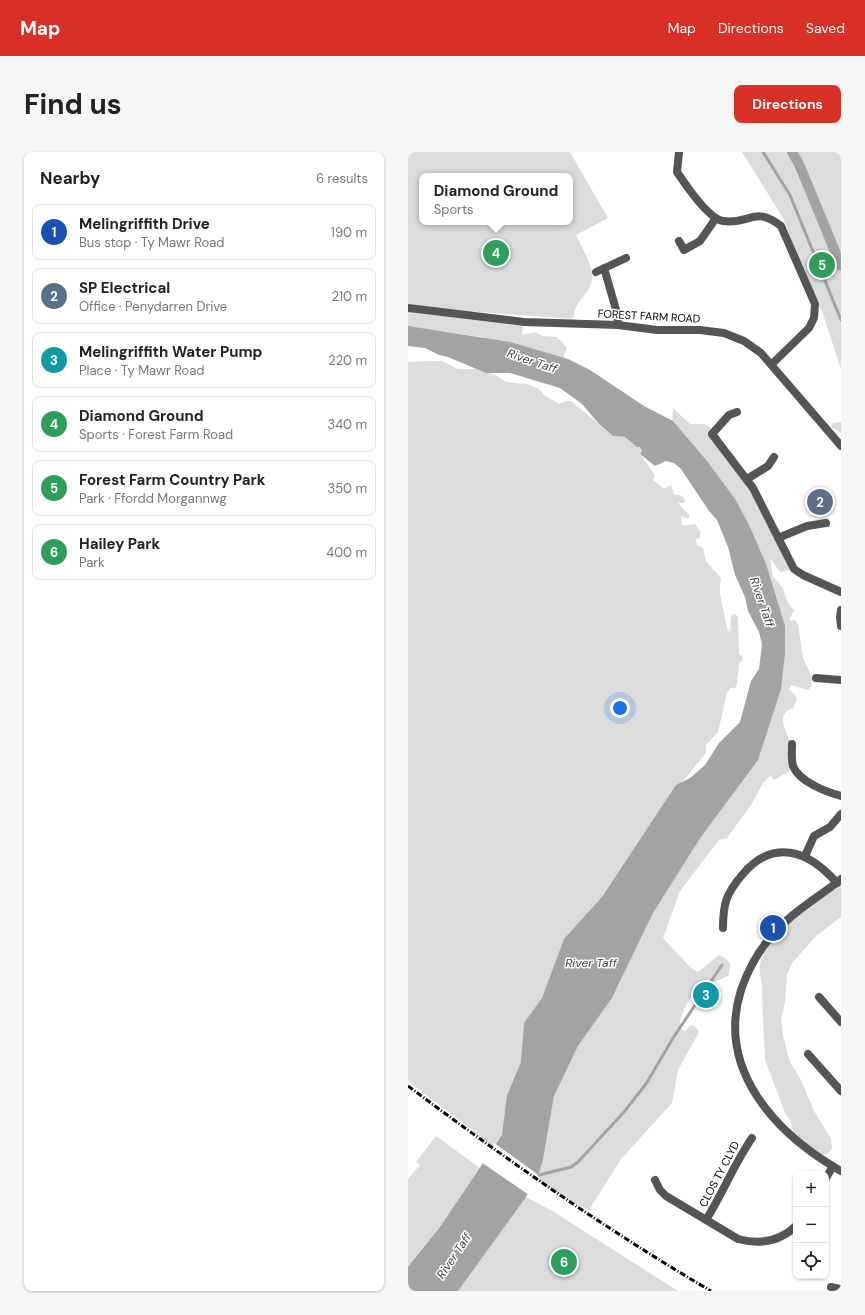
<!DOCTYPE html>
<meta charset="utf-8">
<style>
body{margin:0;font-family:"DM Sans",sans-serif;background:#f6f6f6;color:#222}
.controls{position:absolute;right:12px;bottom:12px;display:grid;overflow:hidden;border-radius:8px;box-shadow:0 1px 3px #0004}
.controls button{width:36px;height:36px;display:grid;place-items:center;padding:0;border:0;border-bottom:1px solid #e0e0e0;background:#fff;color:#222;font:20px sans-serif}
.you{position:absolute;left:212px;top:556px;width:14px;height:14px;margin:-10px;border:3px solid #fff;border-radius:50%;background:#1a73e8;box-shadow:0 0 0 6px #1a73e833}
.badge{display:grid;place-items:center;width:26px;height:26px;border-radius:50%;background:#d93025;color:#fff;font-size:13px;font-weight:700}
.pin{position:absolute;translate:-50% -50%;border:2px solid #fff;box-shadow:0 1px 4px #0006}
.popup{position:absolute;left:11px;top:21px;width:154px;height:52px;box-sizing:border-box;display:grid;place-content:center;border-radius:8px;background:#fff;filter:drop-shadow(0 1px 3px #0005);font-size:13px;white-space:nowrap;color:#767676}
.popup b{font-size:15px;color:#222}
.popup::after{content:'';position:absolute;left:50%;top:100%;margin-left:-8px;border:8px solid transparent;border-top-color:#fff}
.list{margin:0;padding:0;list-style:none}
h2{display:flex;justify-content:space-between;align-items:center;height:52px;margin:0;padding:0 16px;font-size:17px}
h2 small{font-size:13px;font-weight:400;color:#767676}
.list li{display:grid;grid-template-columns:26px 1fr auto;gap:12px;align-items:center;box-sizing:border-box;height:56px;margin:0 8px 8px;padding:0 8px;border:1px solid #e0e0e0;border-radius:8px}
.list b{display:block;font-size:15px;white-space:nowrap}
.list p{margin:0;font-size:13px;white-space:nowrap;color:#767676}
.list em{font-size:13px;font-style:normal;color:#767676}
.icon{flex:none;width:22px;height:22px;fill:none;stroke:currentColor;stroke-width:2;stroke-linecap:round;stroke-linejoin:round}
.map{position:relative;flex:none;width:433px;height:1139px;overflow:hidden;border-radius:8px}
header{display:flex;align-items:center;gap:24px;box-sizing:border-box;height:56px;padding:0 20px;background:#d93025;color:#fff}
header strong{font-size:19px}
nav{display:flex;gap:22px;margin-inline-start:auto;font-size:14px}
.intro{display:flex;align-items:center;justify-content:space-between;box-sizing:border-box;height:96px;padding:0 24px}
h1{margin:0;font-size:28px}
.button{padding:10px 18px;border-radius:8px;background:#d93025;color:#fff;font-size:14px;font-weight:700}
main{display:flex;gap:24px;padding:0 24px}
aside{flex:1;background:#fff;border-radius:8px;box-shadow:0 1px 3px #0004}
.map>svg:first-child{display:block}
</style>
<header>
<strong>Map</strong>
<nav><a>Map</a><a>Directions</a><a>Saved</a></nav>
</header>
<div class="intro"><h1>Find us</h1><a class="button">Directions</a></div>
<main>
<aside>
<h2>Nearby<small>6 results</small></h2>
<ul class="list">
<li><span class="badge" style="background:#1a4fb4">1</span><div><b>Melingriffith Drive</b><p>Bus stop · Ty Mawr Road</p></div><em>190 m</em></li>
<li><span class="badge" style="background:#5c6f8a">2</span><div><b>SP Electrical</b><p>Office · Penydarren Drive</p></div><em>210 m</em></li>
<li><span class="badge" style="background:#0f9aa8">3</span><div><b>Melingriffith Water Pump</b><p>Place · Ty Mawr Road</p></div><em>220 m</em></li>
<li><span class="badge" style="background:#2e9e5b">4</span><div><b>Diamond Ground</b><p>Sports · Forest Farm Road</p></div><em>340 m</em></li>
<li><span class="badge" style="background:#2e9e5b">5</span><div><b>Forest Farm Country Park</b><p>Park · Ffordd Morgannwg</p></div><em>350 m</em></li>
<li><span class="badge" style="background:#2e9e5b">6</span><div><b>Hailey Park</b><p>Park</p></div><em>400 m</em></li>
</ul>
</aside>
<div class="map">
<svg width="433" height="1139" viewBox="0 0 433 1139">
<rect width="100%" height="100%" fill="#fff"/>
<path fill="#dcdcdc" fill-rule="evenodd" d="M0,0H162L200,66L168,83C174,97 191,121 181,137C172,150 168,150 165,167L45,158L0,153ZM14,24H162V70H14Z
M334,0H433V217L414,159L404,143L375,66Z
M0,160L115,174L114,183L127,180L134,184L149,185L159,196L155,206L79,189L75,185L29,179L0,178Z
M21,209H34L50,217H69L89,224L98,230L119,232L131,237L136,243L151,252L158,249H163L205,284L217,285L229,294L232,295L234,299L232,302L247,323L245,328L256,337L263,333L266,342L274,344L277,348L276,351H270L281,363V367L273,364L274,374L287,372L292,379V386L288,387L289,393L295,396L298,409L313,426C309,443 317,460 319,477L322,480L323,465L326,462L330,464L331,502L334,504L335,508L331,511L329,532L327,536H322L319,541L310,580L298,593V601L275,629L94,983L86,995L0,929V210Z
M265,256L282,272H295L302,275L304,280L340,334L384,417L372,420L362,406L365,425L375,436L380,451L386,459L381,467L383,469L387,468L390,473L395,506L404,525L403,534L401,538L383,533L381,537L389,546L385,556C367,562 378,579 383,591L379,597C384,603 385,614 382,620L374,623L367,628L362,624L355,631L343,653L319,686L311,688L272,739L255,786L283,816L290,820L311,803L317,806L323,813L320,824C312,828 301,831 294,835C283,842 270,864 272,876L277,879L283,873L288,875L291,880L270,918L264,951L213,1007L181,1058L157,1047L129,1027L135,1008L146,944L170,894L204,846L245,761L293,685L372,493L264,275Z
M433,270V281L423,275L425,271Z
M433,730V765L408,784L384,811L379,823L377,850L373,866L375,884L382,910L393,928L406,959L423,987L424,997L418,1003C411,1002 393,992 389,986C383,978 386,970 378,963L357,908L354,845C356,834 350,823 352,812C359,781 408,749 433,730Z
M28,984L72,1016L0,1125V1027L12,1013L8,1010Z
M118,1045L146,1060L270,1139H50Z"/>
<path fill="#a3a3a3" d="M0,174L102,190L160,207L182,218L236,254L265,269L299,309L327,347L341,373L358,412L377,474V501L373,537L350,608L293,685L245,761L204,846L170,894L146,944L135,1008L129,1027L116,1048L50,1139H0V1115L32,1075L94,983L99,944L113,910L116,871L134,846L156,787L194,745L268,633L282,626L297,613L311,591L332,570L343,529L351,517L354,492L351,480L340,459L337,445L327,423L320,395L309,368L301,359L273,317L266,311L258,309L247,314L232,302L234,299L232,295H229L217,285L205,284L191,272L174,252L152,236L102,221H78L40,205L31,203L17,196L0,194Z"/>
<path fill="#fff" d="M86,991L132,1024L121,1043L73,1010Z"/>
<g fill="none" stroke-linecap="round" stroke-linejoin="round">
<path stroke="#a3a3a3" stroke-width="3" d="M355,0L382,43L433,168
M131,1023L163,1015L170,1010L216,960L238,932L265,886L314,813"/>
<path stroke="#a3a3a3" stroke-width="10" d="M384,0L391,12L433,114"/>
<path stroke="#555" stroke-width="8" d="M271,0L269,20C277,32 301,67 315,69C342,73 346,53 373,74L407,152L406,166L401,176L364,212
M271,89L276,98L292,89L308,66
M196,116L209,161L210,173
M188,120L218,106
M0,156L116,170L210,173L249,178H292L316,181L336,189L353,201L433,294
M329,260L321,263L304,282L345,336L386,417L395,423L433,440
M339,327L360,314L366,305
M370,386L399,374L418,371
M433,458L432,465L433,474
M408,526L433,528
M384,592C384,599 383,607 385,614C391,630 419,640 433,644
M397,704L406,684L422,675L433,662
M433,727C414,743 390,756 373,774C355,791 341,815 333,838C308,918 368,982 433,1019
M315,776C315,752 318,742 334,723C365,686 400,698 429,731
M411,845L433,870
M400,902L433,939
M418,1026L425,1014
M247,1028L252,1038L258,1044L330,1087C352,1093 371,1090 388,1074
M298,1068C315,1041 326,1012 344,986
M423,1135L433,1137"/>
<path stroke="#000" stroke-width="3" stroke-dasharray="6 2 1 2" stroke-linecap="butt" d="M0,934C98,1007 197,1077 303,1139"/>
</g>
<g text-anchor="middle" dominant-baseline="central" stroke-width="3" stroke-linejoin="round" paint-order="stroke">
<g font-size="11" fill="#000" stroke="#fff">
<text transform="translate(241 164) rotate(3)">FOREST FARM ROAD</text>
<text transform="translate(311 1022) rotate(-62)">CLOS TY CLYD</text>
</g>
<g font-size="12" font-style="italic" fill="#444" stroke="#fff">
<text transform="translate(124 209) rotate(19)">River Taff</text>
<text transform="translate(354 450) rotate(71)">River Taff</text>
<text x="183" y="811">River Taff</text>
<text transform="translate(46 1104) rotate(-56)">River Taff</text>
</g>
</g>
</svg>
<div class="controls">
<button>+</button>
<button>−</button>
<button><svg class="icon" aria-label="locate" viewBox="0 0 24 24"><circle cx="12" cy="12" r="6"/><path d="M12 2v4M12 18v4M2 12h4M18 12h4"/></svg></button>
</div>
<div class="you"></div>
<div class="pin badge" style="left:365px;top:776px;background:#1a4fb4">1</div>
<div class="pin badge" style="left:412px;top:350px;background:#5c6f8a">2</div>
<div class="pin badge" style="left:298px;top:843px;background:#0f9aa8">3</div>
<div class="pin badge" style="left:88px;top:101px;background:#2e9e5b">4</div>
<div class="popup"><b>Diamond Ground</b>Sports</div>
<div class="pin badge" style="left:414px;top:113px;background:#2e9e5b">5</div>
<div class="pin badge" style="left:156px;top:1110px;background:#2e9e5b">6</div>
</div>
</main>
